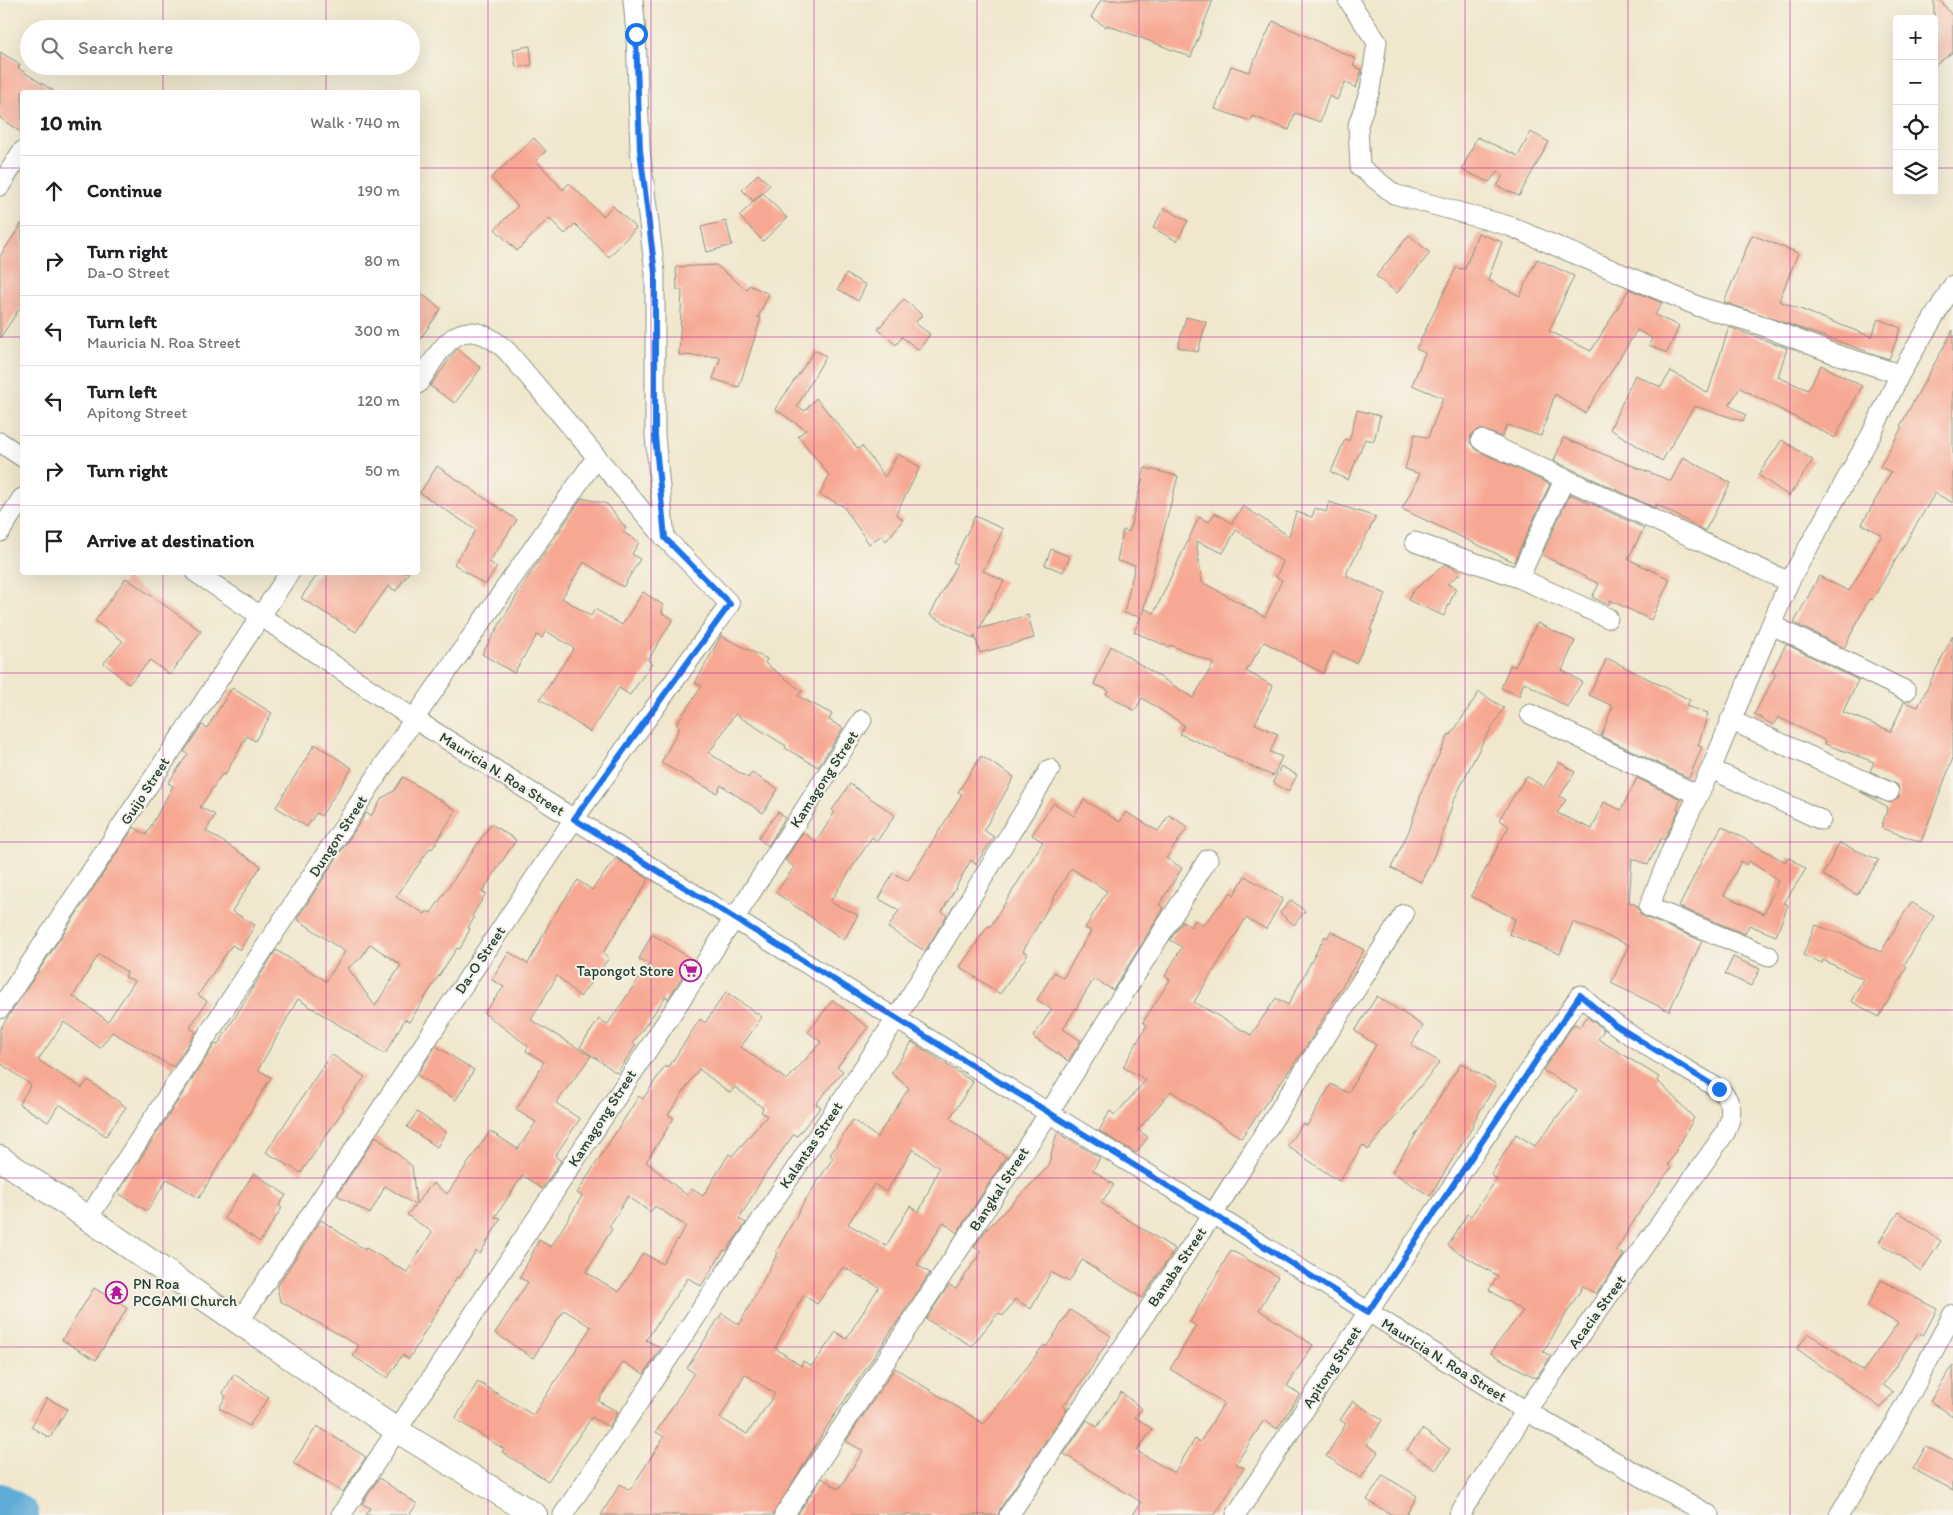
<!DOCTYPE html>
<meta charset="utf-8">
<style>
body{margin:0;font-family:Itim,sans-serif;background:#f6f6f6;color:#202124}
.controls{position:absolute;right:15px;top:15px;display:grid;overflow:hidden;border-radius:5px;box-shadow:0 5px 20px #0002}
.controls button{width:45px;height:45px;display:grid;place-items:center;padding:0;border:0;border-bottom:1px solid #e0e0e0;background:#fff;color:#202124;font:25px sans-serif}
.stop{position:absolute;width:15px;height:15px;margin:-11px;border:4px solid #1a73e8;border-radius:50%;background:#fff}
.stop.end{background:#1a73e8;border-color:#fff;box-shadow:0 1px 5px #0008}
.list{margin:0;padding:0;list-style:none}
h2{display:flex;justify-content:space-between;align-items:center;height:65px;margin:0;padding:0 20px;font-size:21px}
h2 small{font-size:16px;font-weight:400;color:#757577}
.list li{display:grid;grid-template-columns:32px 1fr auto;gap:15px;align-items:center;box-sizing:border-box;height:70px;padding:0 20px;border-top:1px solid #e0e0e0}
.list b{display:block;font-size:19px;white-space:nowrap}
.list p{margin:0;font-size:16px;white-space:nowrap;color:#757577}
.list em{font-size:16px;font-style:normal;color:#757577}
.icon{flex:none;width:28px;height:28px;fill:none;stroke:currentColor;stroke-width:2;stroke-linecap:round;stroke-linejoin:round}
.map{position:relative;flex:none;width:1953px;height:1515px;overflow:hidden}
.search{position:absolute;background:#fff;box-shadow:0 5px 20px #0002;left:20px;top:20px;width:400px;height:55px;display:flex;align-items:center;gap:12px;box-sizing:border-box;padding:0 18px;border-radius:28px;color:#757577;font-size:19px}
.panel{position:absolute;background:#fff;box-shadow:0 5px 20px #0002;left:20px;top:90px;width:400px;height:485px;border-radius:5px}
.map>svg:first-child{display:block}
</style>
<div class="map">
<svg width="1953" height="1515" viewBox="0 0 1953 1515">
<rect width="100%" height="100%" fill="#f7f3e8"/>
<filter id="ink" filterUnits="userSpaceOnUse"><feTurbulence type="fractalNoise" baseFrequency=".02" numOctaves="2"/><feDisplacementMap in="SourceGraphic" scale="10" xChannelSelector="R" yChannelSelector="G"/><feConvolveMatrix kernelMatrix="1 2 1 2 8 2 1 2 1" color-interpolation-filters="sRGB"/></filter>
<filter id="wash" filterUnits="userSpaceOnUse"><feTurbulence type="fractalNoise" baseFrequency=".0096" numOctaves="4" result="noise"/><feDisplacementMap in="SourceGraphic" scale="20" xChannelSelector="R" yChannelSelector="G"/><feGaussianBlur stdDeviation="1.12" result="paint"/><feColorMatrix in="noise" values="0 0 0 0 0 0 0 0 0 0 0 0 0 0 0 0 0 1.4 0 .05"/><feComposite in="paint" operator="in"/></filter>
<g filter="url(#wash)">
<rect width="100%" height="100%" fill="#f0e7cd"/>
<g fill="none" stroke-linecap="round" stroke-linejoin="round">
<path stroke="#5dabd6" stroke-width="38" d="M0,1502L20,1515"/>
</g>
<g id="blocks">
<path fill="#f7a893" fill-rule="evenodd" d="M1101,0H1213L1191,57L1107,25L1106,27L1091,17Z
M1934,0H1940L1953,17V52L1934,66Z
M1273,21L1356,59L1353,66L1362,70L1356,88L1345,82L1337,100L1329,96L1320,122L1295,113L1289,130L1253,116L1251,121L1215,109L1231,66L1249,72Z
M530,46L532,65L516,67L513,49Z
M0,52L20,64L18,68L55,92H22V133L0,118Z
M1531,132L1549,142L1519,196L1497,186L1503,175L1498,171L1489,182L1462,170L1477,137L1518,156Z
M534,138L546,151L536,160L563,190L569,183L603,216L613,206L636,228L609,257L575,224L565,234L549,218L517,251L495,229L518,206L491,178Z
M758,174L770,185L753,201L742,190Z
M763,193L787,218L763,241L739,216Z
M1164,208L1188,221L1177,241L1153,228Z
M726,221L732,245L707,252L701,227Z
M22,223V305L0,338V256Z
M1478,233L1502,242L1488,280L1520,296L1537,259L1574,276L1549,331L1591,351L1629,289L1662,303L1655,315L1679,326L1667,353L1649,345L1652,338L1637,330L1585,413L1555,394L1541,436L1507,425L1502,437L1480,429L1471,435L1470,442L1476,450L1550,484L1514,562L1402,509L1420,474L1405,469L1415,434L1428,438L1443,398L1412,385L1425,353L1416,349L1456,268L1465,269Z
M1409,235L1430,253L1397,293L1376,276Z
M1752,235L1798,253L1779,301L1872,337L1878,319L1901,328L1889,359L1724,302Z
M716,265L747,290L749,285L769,294L758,317L761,318L739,387L713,379L721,357L679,355L682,290H677L676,267Z
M846,274L866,285L858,301L838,289Z
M418,291L441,309L418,342Z
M904,299L922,315L915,323L930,334L919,350L902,337L896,345L878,329Z
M1186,317L1206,322L1198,352L1178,347Z
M1729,327L1787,348L1778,377L1808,390L1821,365L1862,386L1835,438L1740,388L1729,405L1746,415L1743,421L1694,406L1662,461L1610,429L1635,375L1661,387L1671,371L1708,393Z
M1953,330V503L1935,493L1872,600L1869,599L1844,648L1794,623L1819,576L1849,591L1882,535L1862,524L1891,472L1880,467L1902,427L1900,426Z
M457,349L481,368L455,403L430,386Z
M815,350L826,356L797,406L805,411L816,398L858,449L862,446L885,477L898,454L920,467L896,514L903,520L886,541L882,535L869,544L843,506L820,495L829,475L798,436L806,430L775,409Z
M1357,410L1380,416L1374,441L1365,439L1348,480L1331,472L1345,439L1349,441Z
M1563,438L1671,481L1683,457L1731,483L1705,531L1656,504L1655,508L1554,461Z
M1782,440L1813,460L1789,496L1758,475Z
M437,466L517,520L489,562L497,567L485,585L454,564L476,530L420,493Z
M1145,468L1178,476L1142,615L1145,609L1154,613L1199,517L1209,522L1215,513L1232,523L1243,506L1289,536L1296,512L1312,517L1315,508L1326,512L1329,502L1376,517L1347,572V576L1386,594L1370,630L1372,631L1356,663L1333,652L1323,673L1264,642L1246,671L1273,686L1255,724L1278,734L1270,752L1282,757L1273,776L1180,734L1184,725L1142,698L1135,711L1106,694L1108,690L1094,684L1111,646L1193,698L1214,663L1170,645L1169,647L1134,632L1141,617L1124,613L1135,565L1117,561L1123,530L1129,532ZM1236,530L1283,562L1276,577L1282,580L1265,617L1202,582L1196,541L1223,553Z
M1570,494L1644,528L1628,559L1670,579L1651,620L1610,600L1608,605L1592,597L1599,584L1542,555Z
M582,498L607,504L626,528L623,532L639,542L632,554L640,559L623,587L584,562L562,598L591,616L595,609L622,625L643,592L663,605L662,613L673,619L648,660L652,663L630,695L619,688L590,732L540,699L574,648L546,631L542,638L537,635L514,673L482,654L528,577Z
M975,516L1003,529L983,571L1004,581L979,629L1028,615L1034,638L980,653L975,636L974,639L930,615L957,564L953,562Z
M1051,549L1070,557L1063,572L1045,565Z
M1445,564L1454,568L1460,574L1447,584L1456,588L1444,616L1408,600L1413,591Z
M319,572H409L396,591L388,586L356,632L301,598Z
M126,578L201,631L170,675L150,660L129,684L104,663L123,641L95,621Z
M1537,623L1575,641L1562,670L1582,682L1567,707L1524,682L1519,696L1501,688L1510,665L1515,667Z
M1953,635V758L1921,842L1881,828L1888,807L1859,791L1890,803L1899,797L1898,785L1870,771L1874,762L1825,744L1826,741L1778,717L1773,725L1754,714L1776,674L1772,672L1786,644L1858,680L1843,712L1891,731L1904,702L1918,707Z
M721,636L767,659L765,663L802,691L798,696L832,714L829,720L843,728L818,767L785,748L786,746L735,714L709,753L748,778L752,773L778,789L763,813L721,785L717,793L661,763L680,727L676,724L702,686L695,683Z
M1607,658L1690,700L1686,706L1708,713L1698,746L1702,747L1689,778L1601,736L1613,706L1589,695Z
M232,688L272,713L255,741L247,736L225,775L222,774L200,807L215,815L206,831L261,866L232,911L255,925L240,950L232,945L198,995L207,1001L190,1028L196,1032L173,1067L112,1032L100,1048L64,1022L38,1060L82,1088L88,1080L126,1107L106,1136L59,1104L48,1122L19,1104L31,1085L0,1063V1029L134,827L146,835L173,786L168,783L188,754L184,752L202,725L207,728ZM99,954L127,972L125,977L135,981L108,1021L73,996Z
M1479,692L1504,708L1483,742L1466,775L1453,802L1439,845L1421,882L1391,868L1409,831L1423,788L1449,734L1451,735Z
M315,744L352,768L321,816L316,813L307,827L276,807Z
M981,756L1014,777L984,830L994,837L976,864L971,860L942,912L947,915L925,951L888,928L899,910L879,899L893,873L908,881L962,794L958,792Z
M1559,762L1575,772L1560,796L1566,800L1557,813L1592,829L1604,802L1621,810L1637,778L1681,799L1677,809L1679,810L1664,840L1661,838L1648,865L1632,858L1629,902L1638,906L1640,914L1645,917L1702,941L1669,1011L1611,983L1629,945L1573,922L1560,954L1509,934L1515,919L1471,896L1509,826L1499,820L1526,776L1544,787Z
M1281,766L1297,775L1288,792L1273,782Z
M403,777L456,810L432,849L430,848L396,897L425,914L427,911L431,913L491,824L516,840L482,892L486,893L472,916L474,918L468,928L470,929L460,949L457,948L409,1022L405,1019L385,1054L298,999L258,1070L271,1077L199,1198L167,1179L147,1211L118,1193L215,1044L218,1045L276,950L326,981L345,952L297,919L366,813L371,816L382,798L394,791ZM370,944L401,965L375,1006L348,968L361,958Z
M850,784L895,815L877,841L872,837L830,902L858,915L844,940L776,893L794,867L785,860L803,832L816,842L835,812L832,810Z
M1084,800L1120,822L1126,812L1158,831L1169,815L1188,827L1166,858L1182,868L1159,905L1164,908L1113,990L1094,979L1063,1029L1081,1041L1068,1061L1033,1037L1052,1009L1037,1000L1054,972L1063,978L1091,931L1085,928L1107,891L1071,868L1023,951L1028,954L1000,994L960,967L988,926L990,927L1043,842L1032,835L1041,821L1054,803L1074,816Z
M778,812L785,818L768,846L758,838Z
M1722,826L1785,862L1788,857L1806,869L1784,903L1788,905L1776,936L1749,925L1745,934L1679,907L1701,862ZM1741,861L1747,865L1749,861L1778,880L1764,914L1724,895Z
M1839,843L1879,860L1857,895L1823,875Z
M616,858L649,879L603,953L609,958L580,997L557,976L531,1020L591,1056L556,1103L580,1119L555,1156L561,1161L542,1189L523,1175L495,1217L501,1218L480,1254L476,1251L459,1278L457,1277L409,1359L402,1355L388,1378L353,1356L359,1346L280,1301L277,1286L321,1220L365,1250L366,1248L407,1272L432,1232L407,1215L415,1205L385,1186L370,1214L337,1195L376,1136L412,1166L416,1204L433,1183L447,1194L490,1131L518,1149L536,1122L516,1110L544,1062L526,1051L528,1046L484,1013L504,987L492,980L509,952L528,964L552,918L578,880L592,890Z
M1245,876L1283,899L1266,929L1246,918L1194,1002L1251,1035L1276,998L1288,1005L1325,936L1327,938L1331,931L1364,950L1306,1047L1241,1138L1171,1091L1138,1130L1148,1137L1136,1153L1099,1131L1110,1111L1115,1115L1146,1080L1123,1067L1147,1025L1143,1022L1170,980L1165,976L1182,947L1170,940L1183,921L1191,927L1195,920L1203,925L1231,892L1234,895Z
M1291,900L1305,911L1294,925L1280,913Z
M1911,902L1934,916L1904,965L1907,967L1879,1017L1851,1001L1863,979L1823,960L1822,963L1803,955L1815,925L1843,934L1881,952Z
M652,934L693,960L668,999L666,996L633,1043L636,1045L617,1073L580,1047L599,1019L607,1025L649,964L639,959Z
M1733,957L1760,969L1751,986L1725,974Z
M726,992L762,1017L741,1047L787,1080L821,1042L808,1032L833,1000L868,1027L837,1067L843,1071L816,1104L821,1107L797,1136L794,1134L764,1176L739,1219L746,1223L726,1251L724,1250L701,1286L688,1278L646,1340L661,1348L644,1374L623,1362L598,1401L618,1412L609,1427L592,1417L548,1481L502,1452L504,1449L455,1419L478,1382L533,1415L591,1327L564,1310L533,1358L495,1333L528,1282L520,1278L539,1240L551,1247L582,1196L577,1193L639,1096L643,1099L665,1066L668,1068L700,1019L705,1023ZM699,1069L730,1093L735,1087L763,1108L761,1112L767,1116L732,1156L729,1154L703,1196L692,1189L688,1196L646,1162L674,1118L668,1115ZM628,1196L650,1212L655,1206L686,1226L662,1264L643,1253L619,1292L586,1272L612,1229L609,1227Z
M1377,996L1423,1026L1411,1045L1440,1062L1368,1150L1363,1145L1339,1181L1287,1146L1303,1123L1307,1126L1331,1084L1348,1093L1376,1045L1355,1031Z
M1587,1017L1604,1030L1598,1039L1659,1077L1657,1080L1694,1118L1668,1165L1671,1168L1642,1208L1616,1250L1624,1255L1596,1294L1583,1286L1543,1352L1551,1356L1536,1378L1490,1353L1523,1311L1489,1290L1498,1276L1448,1246L1467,1214L1471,1216L1497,1179L1491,1175L1516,1134L1535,1146L1577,1091L1543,1070L1574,1024L1580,1027Z
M912,1042L973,1082L950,1118L1006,1157L957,1233L943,1222L917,1265L930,1273L826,1428L773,1515H601L620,1484L630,1490L664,1437L656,1432L694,1373L687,1368L722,1313L739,1325L778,1253L776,1252L804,1202L833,1158L830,1155L853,1120L877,1137L909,1088L891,1073ZM913,1149L939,1168L919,1212L910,1206L886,1246L848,1224L874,1184L886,1192ZM843,1267L879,1287L846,1339L836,1332L812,1366L803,1361L801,1366L775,1348L804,1295L817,1304ZM745,1374L775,1394L747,1434L720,1418Z
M436,1046L474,1070L456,1100L417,1075Z
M331,1054L365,1077L342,1107L344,1109L301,1173L266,1152Z
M1461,1063L1496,1084L1472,1125L1473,1126L1430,1196L1392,1172Z
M417,1112L446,1132L437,1147L407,1127Z
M1057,1132L1100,1158L1093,1170L1114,1185L1101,1203L1175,1249L1142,1298L1082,1260L1069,1282L1051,1272L1031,1309L1015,1299L1003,1316L998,1313L972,1346L926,1319L949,1285L956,1289L981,1252L974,1247L984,1232L1048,1167Z
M254,1173L286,1195L279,1206L282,1208L260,1242L224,1218Z
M1899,1212L1941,1241L1921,1271L1879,1242Z
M1231,1250L1278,1277L1259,1310L1313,1345L1287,1386L1300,1394L1277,1429L1264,1420L1236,1464L1244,1468L1215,1515H1133L1141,1502L1064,1454L1087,1420L1097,1427L1121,1392L1142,1409L1135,1417L1152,1429L1137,1451L1174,1473L1195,1439L1200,1442L1224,1403L1170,1369L1196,1326L1190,1322Z
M1881,1280L1937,1309L1923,1336L1918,1333L1883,1385L1893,1392L1881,1408L1797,1349L1808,1333L1863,1371L1898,1323L1867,1307Z
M94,1288L127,1308L96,1360L62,1340Z
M1070,1310L1111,1336L1083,1381L1063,1406L1067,1409L1000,1509L998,1515H797L822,1478L839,1489L863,1451L846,1441L895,1368L984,1424L1043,1346H1047Z
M1953,1366V1416L1930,1401Z
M234,1374L269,1397L249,1426L219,1408L226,1397L223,1393Z
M47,1398L67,1409L50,1438L31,1427Z
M1353,1401L1382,1420L1367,1445L1378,1452L1361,1478L1326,1456L1346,1424L1340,1420Z
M317,1426L366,1457L343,1492L293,1463Z
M1422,1429L1450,1449L1436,1470L1407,1450Z
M1926,1446L1953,1461V1490L1913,1469Z
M1383,1475L1417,1496L1406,1515H1392L1367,1500Z
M379,1478L417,1504L409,1515H365L370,1508L362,1504Z"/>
</g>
</g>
<g filter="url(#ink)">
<use href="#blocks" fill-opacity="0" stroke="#889280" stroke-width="1"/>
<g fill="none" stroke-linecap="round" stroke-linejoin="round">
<defs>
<path id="minor" d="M633,0L636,34L640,150L655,273V436L665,538
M1348,0L1377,42L1370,90L1358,125L1360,167L1394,194L1509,226L1700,307L1755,323L1832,353L1900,374
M0,186L22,151
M1481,440L1789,582
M0,442L22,457
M0,532L22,498
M1415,542L1519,578L1608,618
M195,572L414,719L734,919L1213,1214L1526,1411L1709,1515
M1519,578L1565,478
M1772,625L1906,691
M1530,714L1698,795
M1730,720L1889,792
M1711,769L1821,820
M1769,956L1649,907L1672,849L1711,769L1789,582L1871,435L1900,374L1953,285
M0,1009L290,572
M88,1218L414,719L596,458
M239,1322L574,819L730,604L665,538L507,351C460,308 443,346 418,384
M341,1515L734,919L862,720
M563,1515L896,1019L1050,769
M784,1515L1049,1113L1208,859
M1009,1515L1213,1214L1404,914
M1236,1515L1368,1312L1580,995C1620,1034 1672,1060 1719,1089C1734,1103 1733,1116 1725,1133L1526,1411L1459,1515
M1839,1515L1886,1440L1953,1314"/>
<path id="tertiary" d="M0,1158L396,1430L535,1515"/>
</defs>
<use href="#minor" stroke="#889280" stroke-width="21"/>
<use href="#tertiary" stroke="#889280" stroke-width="26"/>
<use href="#minor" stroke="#fff" stroke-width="19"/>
<use href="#tertiary" stroke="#fff" stroke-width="24"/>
</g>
</g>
<g fill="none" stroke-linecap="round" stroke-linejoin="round" filter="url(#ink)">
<path stroke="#1a73e8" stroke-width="6" d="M636,34L640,150L655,273V436L665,538L730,604L574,819L1213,1214L1368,1312L1580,995L1615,1025L1719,1089"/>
</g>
<path fill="none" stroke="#b5179e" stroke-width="1" stroke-opacity="0.55" d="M163,0V29M326,0V29M488,0V1515M651,0V1515M814,0V1515M977,0V1515M1139,0V1515M1302,0V1515M1465,0V1515M1628,0V1515M1790,0V1515M163,66V92M326,66V92M0,168H22M418,168H1897M1934,168H1953M0,337H22M418,337H1953M0,505H22M418,505H1953M163,572V1515M326,572V1515M0,673H1953M0,842H1953M0,1010H1953M0,1178H1953M0,1347H1953"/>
<defs>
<symbol id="supermarket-ring" viewBox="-11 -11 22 22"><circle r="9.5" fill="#f7f3e8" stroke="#b5179e" stroke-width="1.5"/><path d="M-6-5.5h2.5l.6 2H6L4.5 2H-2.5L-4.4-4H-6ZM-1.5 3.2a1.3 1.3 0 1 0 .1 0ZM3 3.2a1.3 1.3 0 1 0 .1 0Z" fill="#b5179e"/></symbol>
<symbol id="temple-ring" viewBox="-11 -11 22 22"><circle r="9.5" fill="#f7f3e8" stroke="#b5179e" stroke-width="1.5"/><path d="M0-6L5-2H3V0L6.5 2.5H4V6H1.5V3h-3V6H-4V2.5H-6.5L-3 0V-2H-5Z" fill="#b5179e"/></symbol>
</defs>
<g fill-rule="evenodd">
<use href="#supermarket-ring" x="678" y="958" width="25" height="25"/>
<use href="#temple-ring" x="104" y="1280" width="25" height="25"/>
</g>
<g text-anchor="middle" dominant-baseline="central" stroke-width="4" stroke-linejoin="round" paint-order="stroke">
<g font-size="15" fill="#1f3d34" stroke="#f7f3e8">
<text transform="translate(502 774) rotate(32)">Mauricia N. Roa Street</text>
<text transform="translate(824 779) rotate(-57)">Kamagong Street</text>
<text transform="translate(145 791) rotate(-57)">Guijo Street</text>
<text transform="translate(338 836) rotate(-57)">Dungon Street</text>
<text transform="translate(480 960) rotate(-56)">Da-O Street</text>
<text transform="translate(602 1118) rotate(-57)">Kamagong Street</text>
<text transform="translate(811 1145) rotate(-56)">Kalantas Street</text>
<text transform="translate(999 1189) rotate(-57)">Bangkal Street</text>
<text transform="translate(1177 1267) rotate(-56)">Banaba Street</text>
<text transform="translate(1597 1312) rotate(-54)">Acacia Street</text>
<text transform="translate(1444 1360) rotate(32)">Mauricia N. Roa Street</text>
<text transform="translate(1332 1367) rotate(-57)">Apitong Street</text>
</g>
<g font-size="15" fill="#1f3d34" stroke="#f7f3e8" text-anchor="end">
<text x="674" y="971">Tapongot Store</text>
<text x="133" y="1284" text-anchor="start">PN Roa<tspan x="133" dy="17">PCGAMI Church</tspan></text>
</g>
</g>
</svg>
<div class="controls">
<button>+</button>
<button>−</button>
<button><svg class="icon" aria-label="locate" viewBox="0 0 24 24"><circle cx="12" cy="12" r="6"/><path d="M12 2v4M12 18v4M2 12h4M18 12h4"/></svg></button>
<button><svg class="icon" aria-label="layers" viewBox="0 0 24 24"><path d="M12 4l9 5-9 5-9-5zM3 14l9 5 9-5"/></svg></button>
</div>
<div class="stop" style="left:636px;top:34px"></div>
<div class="stop end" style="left:1719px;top:1089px"></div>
<div class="search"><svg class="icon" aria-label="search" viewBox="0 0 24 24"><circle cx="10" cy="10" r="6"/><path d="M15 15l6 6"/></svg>Search here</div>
<section class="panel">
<h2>10 min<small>Walk · 740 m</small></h2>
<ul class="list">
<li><svg class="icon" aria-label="ahead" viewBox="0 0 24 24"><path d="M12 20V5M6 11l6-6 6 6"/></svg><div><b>Continue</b></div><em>190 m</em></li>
<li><svg class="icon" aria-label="right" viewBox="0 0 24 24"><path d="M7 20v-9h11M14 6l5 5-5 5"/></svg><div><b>Turn right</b><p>Da-O Street</p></div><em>80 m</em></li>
<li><svg class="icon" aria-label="left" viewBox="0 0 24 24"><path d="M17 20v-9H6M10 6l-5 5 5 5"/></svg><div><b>Turn left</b><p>Mauricia N. Roa Street</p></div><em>300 m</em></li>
<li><svg class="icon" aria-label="left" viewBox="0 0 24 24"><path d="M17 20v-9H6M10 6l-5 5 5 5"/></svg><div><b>Turn left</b><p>Apitong Street</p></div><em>120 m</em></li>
<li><svg class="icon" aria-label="right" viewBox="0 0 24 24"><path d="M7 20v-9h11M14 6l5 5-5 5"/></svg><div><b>Turn right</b></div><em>50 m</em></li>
<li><svg class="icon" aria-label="arrive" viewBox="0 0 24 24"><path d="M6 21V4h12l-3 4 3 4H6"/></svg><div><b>Arrive at destination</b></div></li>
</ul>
</section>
</div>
